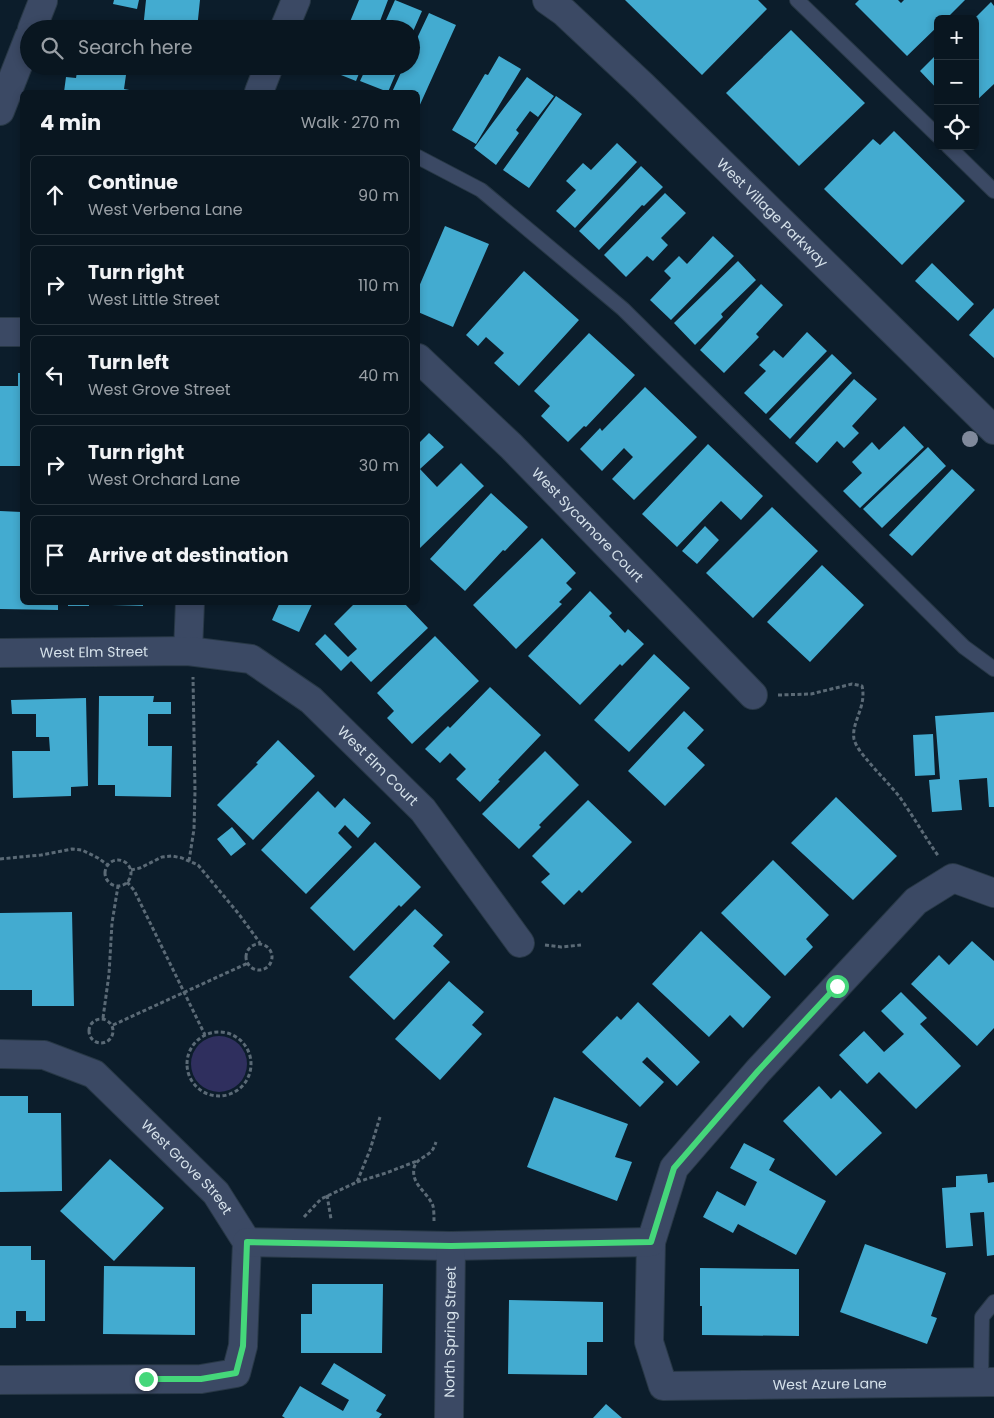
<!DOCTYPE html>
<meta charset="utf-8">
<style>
body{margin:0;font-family:Poppins,sans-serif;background:#17232d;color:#f1f3f6}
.controls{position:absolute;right:15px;top:15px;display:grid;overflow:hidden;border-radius:8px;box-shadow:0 2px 8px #0003}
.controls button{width:45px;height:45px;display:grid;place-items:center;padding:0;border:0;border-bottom:1px solid #29353e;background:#091620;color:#f1f3f6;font:25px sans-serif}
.stop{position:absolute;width:15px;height:15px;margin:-11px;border:4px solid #45d77a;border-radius:50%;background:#fff}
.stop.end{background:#45d77a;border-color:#fff;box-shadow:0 1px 5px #0008}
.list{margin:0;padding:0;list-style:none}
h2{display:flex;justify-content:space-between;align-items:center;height:65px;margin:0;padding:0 20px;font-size:21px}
h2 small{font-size:16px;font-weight:400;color:#999fa5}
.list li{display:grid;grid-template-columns:32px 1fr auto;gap:15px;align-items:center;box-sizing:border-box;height:80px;margin:0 10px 10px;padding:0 10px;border:1px solid #29353e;border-radius:8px}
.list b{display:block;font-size:19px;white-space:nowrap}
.list p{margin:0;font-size:16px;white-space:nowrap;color:#999fa5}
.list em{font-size:16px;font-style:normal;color:#999fa5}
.icon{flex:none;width:28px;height:28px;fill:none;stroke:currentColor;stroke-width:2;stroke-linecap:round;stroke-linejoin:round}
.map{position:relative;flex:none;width:994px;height:1418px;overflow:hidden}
.search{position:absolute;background:#091620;box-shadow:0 2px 8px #0003;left:20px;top:20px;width:400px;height:55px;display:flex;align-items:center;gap:12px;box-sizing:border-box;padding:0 18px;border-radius:28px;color:#999fa5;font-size:19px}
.panel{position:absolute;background:#091620;box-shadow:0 2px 8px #0003;left:20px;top:90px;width:400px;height:515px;border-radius:8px}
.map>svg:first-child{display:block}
</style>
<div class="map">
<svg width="994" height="1418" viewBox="0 0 994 1418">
<rect width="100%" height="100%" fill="#0c1d2b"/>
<path fill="#2f2f5e" d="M191 1064a28 28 0 1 1 56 0a28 28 0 1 1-56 0Z"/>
<path fill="#43abd0" d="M114,0H139L137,9L113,4Z
M146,0H200L197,29H143Z
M359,0H388L377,29H347Z
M395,0L422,11L411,36V29H382Z
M625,0H758L767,9L702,75Z
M859,0H898L901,3L904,0H965L946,19H938V26L907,56L855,4Z
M991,2L994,6V84L975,102V19H974Z
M429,13L456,25L418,109V92H392L404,66H411V51Z
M791,30L865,103L799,166L726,93Z
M938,53V90L920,71Z
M499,56L521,69L476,144L452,130L485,74L488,75Z
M78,66L99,67L98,72L126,75L124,89L140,92H64L66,77L76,78Z
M170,66H193L192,70L169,68Z
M333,66H362L356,81L331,71Z
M367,66H399L388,92L360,81Z
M527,77L554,96L538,117L530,111L516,130L519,133L496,165L474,148Z
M556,96L582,114L529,188L503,170Z
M894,131L965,201L902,265L824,189L873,139L880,145Z
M617,143L637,162L575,228L556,211L576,190L566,181L583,163L591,170Z
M641,166L663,187L644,206L642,205L599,250L579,231Z
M665,193L686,213L661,238L668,245L653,261L647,256L626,277L604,255Z
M445,226L489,244L453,327L418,312V289Z
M713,236L734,256L671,320L650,300L671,278L664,271L679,256L687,264Z
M738,261L756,280L721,314L723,317L695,345L674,323Z
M932,263L974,304L958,321L915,281Z
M524,271L579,320L519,386L494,363L504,353L486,337L478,346L466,335Z
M761,284L783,305L756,334L759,337L724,373L700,350Z
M994,308V358L969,335Z
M807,332L827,351L766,414L744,393L766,371L759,365L774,350L783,358Z
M589,333L635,375L586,427L584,426L568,442L541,416L550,406L534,391Z
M832,354L852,373L790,439L769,419Z
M18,373H22V466H0V386H18Z
M854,379L877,399L852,426L859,433L844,448L837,441L817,463L795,443Z
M645,387L697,437L634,500L612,479L633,457L624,448L602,471L580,449L600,428L602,431Z
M904,426L924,447L860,508L843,491L862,473L852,462L872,442L879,450Z
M429,433L444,447L420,469L437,487L461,463L484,486L419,549L418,548V444Z
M708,444L763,496L741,520L721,501L677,547L642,514Z
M928,447L946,466L882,528L863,509Z
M952,469L975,490L912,556L889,535Z
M491,493L528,527L505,551L503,550L465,591L430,559Z
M772,507L818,551L753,618L706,573Z
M0,511L22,512V602H58V610L0,609Z
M705,526L719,540L697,564L682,551Z
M542,538L576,573L566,583L572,589L559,602L562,604L516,649L473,605Z
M822,565L864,605L810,662L767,622Z
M590,591L612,613L609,616L625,633L628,629L644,644L622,666L620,664L580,705L528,656Z
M68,602H89V606H68Z
M112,602H143V606L112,605Z
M280,602H313L299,632L272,620Z
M356,602H403L428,628L371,682L351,661L341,671L315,644L325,634L348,657L357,649L334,624Z
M435,636L479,681L412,744L387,718L394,711L377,693Z
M654,654L690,688L629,752L594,720Z
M490,687L541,735L498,780L500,781L480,802L456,779L466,769L450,753L440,763L425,749L448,726L450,728Z
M99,696H154L153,702H171V714H148V746H172L171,797L115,796V785H98Z
M86,698L88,786L71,787V796L13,798L12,751H50L49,737H36V714H12L11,700Z
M684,711L704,730L687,748L705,765L665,806L628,771Z
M994,712V807H989L987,778L959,780L962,810L932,812L929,780L940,779L935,716Z
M933,734L935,775L915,776L913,735Z
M278,740L315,776L253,840L217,805L258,764L256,763Z
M545,751L579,785L539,825L541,827L519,849L482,814Z
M318,791L335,808L344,798L371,823L358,838L345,825L338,833L352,847L306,894L261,850Z
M836,797L897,856L853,900L791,843Z
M588,800L632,842L582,893L579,890L564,905L541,882L550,874L532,856Z
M232,827L246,844L231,856L217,839Z
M375,842L421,887L401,907L399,905L354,951L310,908Z
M773,860L829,915L806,939L813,947L785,976L721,913Z
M415,909L443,935L433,946L450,962L394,1020L349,977Z
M72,912L74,1006H32V990H0V913Z
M701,931L771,997L743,1028L730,1015L709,1037L652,984Z
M972,941L994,961V1028L977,1046L911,984L939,955L949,965Z
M449,981L484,1012L472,1025L482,1034L440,1080L395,1039Z
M901,992L927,1018L920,1024L961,1066L916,1109L879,1072L867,1084L839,1055L864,1031L884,1052L904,1034L881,1011Z
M638,1002L700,1062L677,1086L647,1057L642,1062L664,1082L640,1107L582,1052L617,1016L621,1020Z
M819,1086L831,1099L840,1090L882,1133L836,1176L783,1121Z
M0,1096H28V1113H61L62,1191L0,1192Z
M554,1097L628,1124L615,1157L632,1162L617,1201L527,1167Z
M744,1143L775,1159L769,1170L826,1201L796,1255L738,1224L733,1233L703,1217L717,1191L745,1206L757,1182L730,1168Z
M110,1159L164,1208L114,1261L60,1211Z
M987,1174L988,1183L994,1182V1255L987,1256L984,1212L970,1213L973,1246L946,1248L942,1188L956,1187V1176Z
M865,1244L946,1273L931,1316L937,1318L927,1344L840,1312Z
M0,1246H31V1260H45V1321H26V1311H16V1328H0Z
M104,1266L195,1267V1335L103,1334Z
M700,1268L799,1269V1336L702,1335V1306H700Z
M312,1284H383L382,1353H301V1314H312Z
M509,1300L603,1302V1342H587V1375L508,1374Z
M334,1363L386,1395L376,1411L382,1414L379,1418H285L282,1416L300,1386L343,1411L349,1400L321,1384Z
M606,1404L622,1418H593Z"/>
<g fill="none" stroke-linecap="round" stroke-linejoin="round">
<defs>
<path id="lane" d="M797,0L938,136
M948,146L994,191
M418,157L481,190L623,309L964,647L994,669
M981,1382L982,1317L994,1302"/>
<g id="street">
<path id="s1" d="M547,0L564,12L643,86L994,430"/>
<path d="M32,29L43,1"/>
<path d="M284,29L296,0"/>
<path d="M259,92L269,66"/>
<path d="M0,111L29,37"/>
<path d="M0,332H22"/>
<path id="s2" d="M418,358L511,446L753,695"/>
<path d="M188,651L190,602"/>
<path id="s3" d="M0,653L188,651L251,659L311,700L423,810L520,943"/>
<path id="s4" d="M994,893L953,878L916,901L758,1071L674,1168L651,1242L649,1342L663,1386L994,1382"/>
<path id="s5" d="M0,1054L44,1055L94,1074L216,1193L247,1242L243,1346L236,1373L201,1379L0,1380"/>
<path d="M247,1242L451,1246L651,1242"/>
<path id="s6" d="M449,1418L451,1246"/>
</g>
</defs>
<use href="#lane" stroke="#283846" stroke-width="16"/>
<use href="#street" stroke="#283846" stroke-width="30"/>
<path stroke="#5b6a76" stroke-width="3" stroke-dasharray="4 2.5" stroke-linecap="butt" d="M778,695L811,694L852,684L862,686C867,707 851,722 854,739C856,747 863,755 868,761C878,773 889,784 899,796C913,816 925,837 939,857
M0,859L41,855L72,849L82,850L98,858L108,865
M105 873a13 13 0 1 1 26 0a13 13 0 1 1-26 0Z
M189,861L194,829L195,791L193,677
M131,870L140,868L162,857L172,856L182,858L198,865L238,913L260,943
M127,882L134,890L205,1035
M246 957a13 13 0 1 1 26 0a13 13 0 1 1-26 0Z
M545,945L561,947L581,945
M103,1018L109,974L112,923L118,886
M89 1031a12 12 0 1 1 24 0a12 12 0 1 1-24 0Z
M113,1025L248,963
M187 1064a32 32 0 1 1 64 0a32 32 0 1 1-64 0Z
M357,1182L386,1173L417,1161
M327,1195L331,1219
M304,1217L321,1199L357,1182L370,1150L380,1117
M434,1221C434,1217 434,1210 433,1206C428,1192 411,1185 414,1168C416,1158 428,1157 433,1149C434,1147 435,1145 436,1142"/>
<use href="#lane" stroke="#3b4964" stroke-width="14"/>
<use href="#street" stroke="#3b4964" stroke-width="28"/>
</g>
<circle fill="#80899b" cx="970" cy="439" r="8"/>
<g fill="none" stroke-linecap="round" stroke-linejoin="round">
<path stroke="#45d77a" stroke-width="6" d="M146,1379H201L236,1373L243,1346L247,1242L451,1246L651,1242L674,1168L758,1071L837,986"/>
</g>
<g text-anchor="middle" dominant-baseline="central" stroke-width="5" stroke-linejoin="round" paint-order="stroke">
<g font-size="14" fill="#d5e1ea" stroke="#02070d">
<text stroke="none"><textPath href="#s1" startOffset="310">West Village Parkway</textPath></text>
<text stroke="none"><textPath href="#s2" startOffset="238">West Sycamore Court</textPath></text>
<text stroke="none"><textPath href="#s3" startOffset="94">West Elm Street</textPath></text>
<text stroke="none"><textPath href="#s3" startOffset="418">West Elm Court</textPath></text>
<text stroke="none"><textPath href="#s5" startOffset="229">West Grove Street</textPath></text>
<text stroke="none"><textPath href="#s6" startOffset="86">North Spring Street</textPath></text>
<text stroke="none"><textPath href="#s4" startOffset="838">West Azure Lane</textPath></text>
</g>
</g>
</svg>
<div class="controls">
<button>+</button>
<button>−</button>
<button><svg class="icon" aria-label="locate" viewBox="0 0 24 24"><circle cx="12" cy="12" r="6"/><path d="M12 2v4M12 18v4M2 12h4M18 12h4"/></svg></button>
</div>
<div class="stop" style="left:837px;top:986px"></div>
<div class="stop end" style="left:146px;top:1379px"></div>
<div class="search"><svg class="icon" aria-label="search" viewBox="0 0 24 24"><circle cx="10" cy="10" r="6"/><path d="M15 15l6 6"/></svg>Search here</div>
<section class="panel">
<h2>4 min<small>Walk · 270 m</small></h2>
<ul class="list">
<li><svg class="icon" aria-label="ahead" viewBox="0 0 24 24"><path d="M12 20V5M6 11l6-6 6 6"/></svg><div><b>Continue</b><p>West Verbena Lane</p></div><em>90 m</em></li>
<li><svg class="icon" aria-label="right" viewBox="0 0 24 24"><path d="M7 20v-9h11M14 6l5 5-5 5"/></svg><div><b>Turn right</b><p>West Little Street</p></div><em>110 m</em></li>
<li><svg class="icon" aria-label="left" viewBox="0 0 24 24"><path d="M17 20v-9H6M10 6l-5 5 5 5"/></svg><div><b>Turn left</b><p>West Grove Street</p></div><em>40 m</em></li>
<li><svg class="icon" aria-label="right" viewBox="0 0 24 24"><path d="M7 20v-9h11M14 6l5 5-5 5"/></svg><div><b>Turn right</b><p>West Orchard Lane</p></div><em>30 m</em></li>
<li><svg class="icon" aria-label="arrive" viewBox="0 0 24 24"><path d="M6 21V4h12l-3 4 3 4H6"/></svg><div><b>Arrive at destination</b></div></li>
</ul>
</section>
</div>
